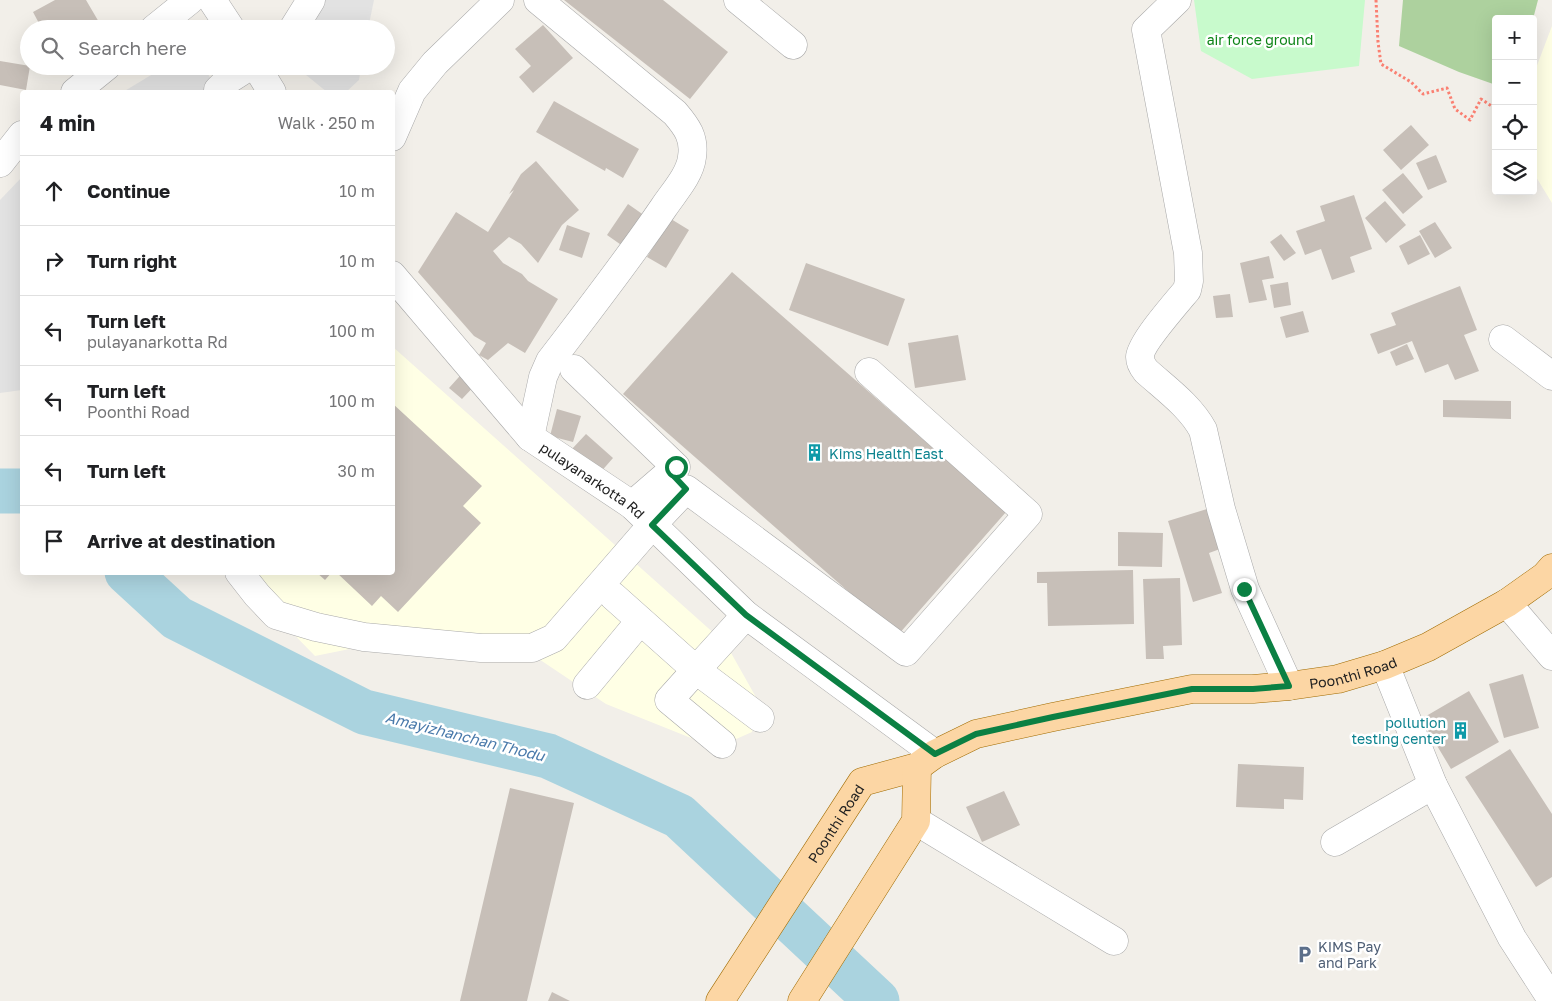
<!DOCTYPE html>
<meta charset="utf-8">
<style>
body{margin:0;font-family:"Golos Text",sans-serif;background:#f2f2f2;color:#202124}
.controls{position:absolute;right:15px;top:15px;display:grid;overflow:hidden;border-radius:5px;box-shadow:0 5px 20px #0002}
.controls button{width:45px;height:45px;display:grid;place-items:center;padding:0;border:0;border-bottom:1px solid #e0e0e0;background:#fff;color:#202124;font:25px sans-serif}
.stop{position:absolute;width:15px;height:15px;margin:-11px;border:4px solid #0b8043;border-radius:50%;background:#fff}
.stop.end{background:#0b8043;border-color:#fff;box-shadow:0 1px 5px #0008}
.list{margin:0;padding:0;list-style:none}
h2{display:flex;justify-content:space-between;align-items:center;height:65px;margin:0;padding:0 20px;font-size:21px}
h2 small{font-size:16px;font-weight:400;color:#757577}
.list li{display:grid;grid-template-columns:32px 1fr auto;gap:15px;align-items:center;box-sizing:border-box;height:70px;padding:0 20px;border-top:1px solid #e0e0e0}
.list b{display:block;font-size:19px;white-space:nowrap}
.list p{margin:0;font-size:16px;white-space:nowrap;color:#757577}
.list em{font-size:16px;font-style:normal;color:#757577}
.icon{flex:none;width:28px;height:28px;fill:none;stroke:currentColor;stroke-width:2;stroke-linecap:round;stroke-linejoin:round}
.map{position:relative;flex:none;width:1552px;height:1001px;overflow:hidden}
.search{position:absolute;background:#fff;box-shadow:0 5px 20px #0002;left:20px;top:20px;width:375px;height:55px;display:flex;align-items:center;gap:12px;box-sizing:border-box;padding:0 18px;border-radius:28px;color:#757577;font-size:19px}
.panel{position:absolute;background:#fff;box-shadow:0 5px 20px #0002;left:20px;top:90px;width:375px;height:485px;border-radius:5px}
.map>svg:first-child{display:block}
</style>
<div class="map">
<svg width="1552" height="1001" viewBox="0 0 1552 1001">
<rect width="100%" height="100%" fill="#f2efe9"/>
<path fill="#ffffe5" d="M1552,26V203L1533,172V76Z
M393,347L726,644L757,699L752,732L716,748L606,704L509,639H399L315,656L234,573L392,572Z"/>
<path fill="#add19e" d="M1403,0H1538L1533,19H1496V85L1459,72L1399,46Z"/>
<path fill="#c8facc" d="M1194,0H1365L1359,66L1252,79L1201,51Z"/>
<path fill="#e2e2e2" d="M323,0H374L368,29H305Z
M166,66H203L219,92H123Z
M295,66H361L359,80L346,92H327Z
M22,177V390L0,393V200Z"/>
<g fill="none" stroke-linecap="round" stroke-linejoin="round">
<path stroke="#aad3df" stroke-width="45" d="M0,491H22
M127,572L177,618L364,712L548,756L679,816L877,1001"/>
</g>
<path fill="#c7bfb8" d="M55,0H86L103,29H42L33,12Z
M564,0H663L728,52L690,99Z
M543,25L573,58L533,93L519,77L531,66L515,49Z
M0,61L30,66L26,90L0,85Z
M554,101L639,149L623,178L606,168L605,171L536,132Z
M1411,125L1429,145L1401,170L1383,150Z
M1436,155L1447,182L1428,190L1416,163Z
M536,161L579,210L562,225L538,263L521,244L509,237L493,251L503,263L522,274L528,281L558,299L525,353L508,343L488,360L479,355L486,343L474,336L418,272L456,212L488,232L514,190L509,194L521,174Z
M1403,173L1423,197L1403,214L1382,190Z
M1354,195L1372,249L1350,257L1355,272L1332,280L1321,249L1305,255L1296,231L1325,221L1320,206Z
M1385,201L1406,225L1386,243L1365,218Z
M628,204L648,218L627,249L607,235Z
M671,219L689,230L666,268L647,257Z
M1435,222L1452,248L1435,258L1419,231Z
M567,225L590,233L582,258L559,250Z
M1281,234L1296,253L1284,261L1270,242Z
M1420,235L1430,254L1408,265L1399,246Z
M1269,256L1274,278L1262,280L1267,300L1249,303L1240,263Z
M806,263L905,299L888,346L789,310Z
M732,272L1006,512L898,635L623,394Z
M1288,282L1291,305L1274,308L1270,285Z
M1460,286L1477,330L1464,335L1479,371L1455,380L1448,364L1425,373L1412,341L1378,354L1370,334L1396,325L1391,313Z
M1230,294L1233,317L1216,318L1213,296Z
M1303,311L1309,332L1286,338L1280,317Z
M958,335L966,380L915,388L908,343Z
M1407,344L1414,359L1396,366L1390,352Z
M467,368L480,380L462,399L449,388Z
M1443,400L1511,401V419L1443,417Z
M392,403L482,486L463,506L481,523L398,612L381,596L372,606L336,572H392Z
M557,409L581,416L573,442L550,436Z
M586,434L613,458L599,474L572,449Z
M1207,509L1220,549L1209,553L1222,593L1193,602L1168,521Z
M1118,532L1163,533L1162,567L1118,566Z
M1133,570L1134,624L1048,626L1047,583H1037V572Z
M316,572H332L325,580Z
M1180,578L1182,645L1163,646L1164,659H1146L1143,579Z
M1523,674L1539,728L1504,738L1489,684Z
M1469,691L1499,742L1451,769L1421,719Z
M1510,749L1552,814V877L1536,887L1465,777Z
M1238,764L1304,767L1303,800L1284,799V809L1236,807Z
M510,788L574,803L527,1001H460Z
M1004,791L1020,825L982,842L966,807Z
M552,992L570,1001H548Z"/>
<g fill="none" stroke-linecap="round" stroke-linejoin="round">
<defs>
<g id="minor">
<path d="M212,0L231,29"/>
<path d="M738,0L793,45"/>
<path d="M1177,0L1146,30L1188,253L1189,281L1187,290C1177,302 1140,344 1140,357C1140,362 1142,366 1146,371C1166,389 1190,406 1203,430L1221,509L1245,589L1289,686"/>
<path d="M154,29L190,0"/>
<path d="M293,29L311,0"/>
<path d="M256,66L272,92"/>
<path d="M218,90L228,80L250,66"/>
<path d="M75,92L107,66"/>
<path d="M392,137L412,91L435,63L500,0"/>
<path d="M0,163L22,135"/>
<path id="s1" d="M392,275L530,437L632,505L746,615L935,754"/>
<path d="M1503,339L1552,376"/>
<path d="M574,369L676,467L632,505"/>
<path d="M530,437L543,377L550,361C589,310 628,260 664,207C674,192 690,175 692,157C695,138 687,127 675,113L538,0"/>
<path d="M239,572L257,595L276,615L316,627L364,637L481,648H532L554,638L652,525L686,489L906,652L1028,514L869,372"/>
<path d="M613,596L696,670L746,615"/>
<path d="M1507,603L1552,656"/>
<path d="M1385,665L1433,785L1512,938L1552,1000"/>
<path d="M587,685L640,621"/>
<path d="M722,744L669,700L696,670L760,718"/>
<path d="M916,821L1114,941"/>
<path d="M1335,842L1433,785"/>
</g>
<g id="major">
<path id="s2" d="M720,1001L862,782L917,767L935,754L976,734L1053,717L1192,689H1253L1289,686L1338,679L1385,665L1428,647L1507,603L1545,576L1552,568"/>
<path d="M802,1001L916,821L917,767"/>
</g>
</defs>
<use href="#minor" stroke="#a9a9a9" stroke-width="29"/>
<use href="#major" stroke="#a06b00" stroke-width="29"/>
<path stroke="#fa8072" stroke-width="3" stroke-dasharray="2.5 2.5" stroke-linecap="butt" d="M1376,0L1378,42L1381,64L1411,82L1423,94L1447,88L1455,109L1470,120L1481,99L1496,109"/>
<use href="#minor" stroke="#fff" stroke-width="28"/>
<use href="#major" stroke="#fcd6a4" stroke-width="28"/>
</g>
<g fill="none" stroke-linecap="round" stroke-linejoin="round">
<path stroke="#0b8043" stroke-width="6" d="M676,467L671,473L686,489L652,525L746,615L935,754L976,734L1053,717L1192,689H1253L1289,686L1244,589"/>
</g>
<defs>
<symbol id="building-bare" viewBox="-9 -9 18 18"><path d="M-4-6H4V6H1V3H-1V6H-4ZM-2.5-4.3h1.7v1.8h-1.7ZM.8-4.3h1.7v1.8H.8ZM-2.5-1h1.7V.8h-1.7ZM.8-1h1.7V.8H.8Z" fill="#0f9aa8" stroke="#fff" stroke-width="2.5" paint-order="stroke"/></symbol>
<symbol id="parking-bare" viewBox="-9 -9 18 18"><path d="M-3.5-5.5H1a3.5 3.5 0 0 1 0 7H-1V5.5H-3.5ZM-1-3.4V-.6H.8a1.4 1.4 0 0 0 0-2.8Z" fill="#5c6f8a" stroke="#fff" stroke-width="2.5" paint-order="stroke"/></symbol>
</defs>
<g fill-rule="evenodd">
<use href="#building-bare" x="802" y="440" width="25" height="25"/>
<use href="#building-bare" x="1448" y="718" width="25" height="25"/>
<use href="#parking-bare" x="1292" y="942" width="25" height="25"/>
</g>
<g text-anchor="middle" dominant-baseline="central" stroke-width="5" stroke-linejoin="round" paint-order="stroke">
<g font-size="14" fill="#0c8416" stroke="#fff">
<text x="1260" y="39">air force ground</text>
</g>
<g font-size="14" fill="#0d838f" stroke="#fff" text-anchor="start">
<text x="829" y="453">Kims Health East</text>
<text x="1446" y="722" text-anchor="end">pollution<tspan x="1446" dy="16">testing center</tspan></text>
</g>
<g font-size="14" fill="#222" stroke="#fff">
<text stroke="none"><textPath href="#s1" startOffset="289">pulayanarkotta Rd</textPath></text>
<text stroke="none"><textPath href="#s2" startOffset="769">Poonthi Road</textPath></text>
<text stroke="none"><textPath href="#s2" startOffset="212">Poonthi Road</textPath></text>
</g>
<g font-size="14" fill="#4e5e75" stroke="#fff" text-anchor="start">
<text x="1318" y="946">KIMS Pay<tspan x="1318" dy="16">and Park</tspan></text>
</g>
<g font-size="15" font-style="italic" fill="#4a7aab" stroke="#fff">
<text transform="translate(465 736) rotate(14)">Amayizhanchan Thodu</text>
</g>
</g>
</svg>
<div class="controls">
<button>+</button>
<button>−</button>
<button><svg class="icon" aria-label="locate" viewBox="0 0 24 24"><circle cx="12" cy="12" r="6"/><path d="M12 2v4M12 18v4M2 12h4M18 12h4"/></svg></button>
<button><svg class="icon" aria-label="layers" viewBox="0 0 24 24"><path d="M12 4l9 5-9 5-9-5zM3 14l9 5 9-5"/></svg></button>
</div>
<div class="stop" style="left:676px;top:467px"></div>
<div class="stop end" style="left:1244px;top:589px"></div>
<div class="search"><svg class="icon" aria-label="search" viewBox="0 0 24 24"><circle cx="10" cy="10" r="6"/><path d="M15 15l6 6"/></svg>Search here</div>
<section class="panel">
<h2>4 min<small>Walk · 250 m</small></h2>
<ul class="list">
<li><svg class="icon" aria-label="ahead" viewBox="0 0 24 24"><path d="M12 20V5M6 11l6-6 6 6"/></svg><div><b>Continue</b></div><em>10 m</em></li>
<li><svg class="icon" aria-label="right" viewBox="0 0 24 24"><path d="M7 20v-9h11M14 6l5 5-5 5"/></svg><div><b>Turn right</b></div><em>10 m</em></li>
<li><svg class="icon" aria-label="left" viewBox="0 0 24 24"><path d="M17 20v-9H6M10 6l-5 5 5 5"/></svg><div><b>Turn left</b><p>pulayanarkotta Rd</p></div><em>100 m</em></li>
<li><svg class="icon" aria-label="left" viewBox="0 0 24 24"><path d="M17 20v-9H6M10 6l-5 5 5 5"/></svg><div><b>Turn left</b><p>Poonthi Road</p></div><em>100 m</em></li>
<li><svg class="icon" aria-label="left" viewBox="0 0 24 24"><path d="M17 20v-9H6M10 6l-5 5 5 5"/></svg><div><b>Turn left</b></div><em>30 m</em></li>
<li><svg class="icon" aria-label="arrive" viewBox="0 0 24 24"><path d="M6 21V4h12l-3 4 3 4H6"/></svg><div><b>Arrive at destination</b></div></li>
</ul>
</section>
</div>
